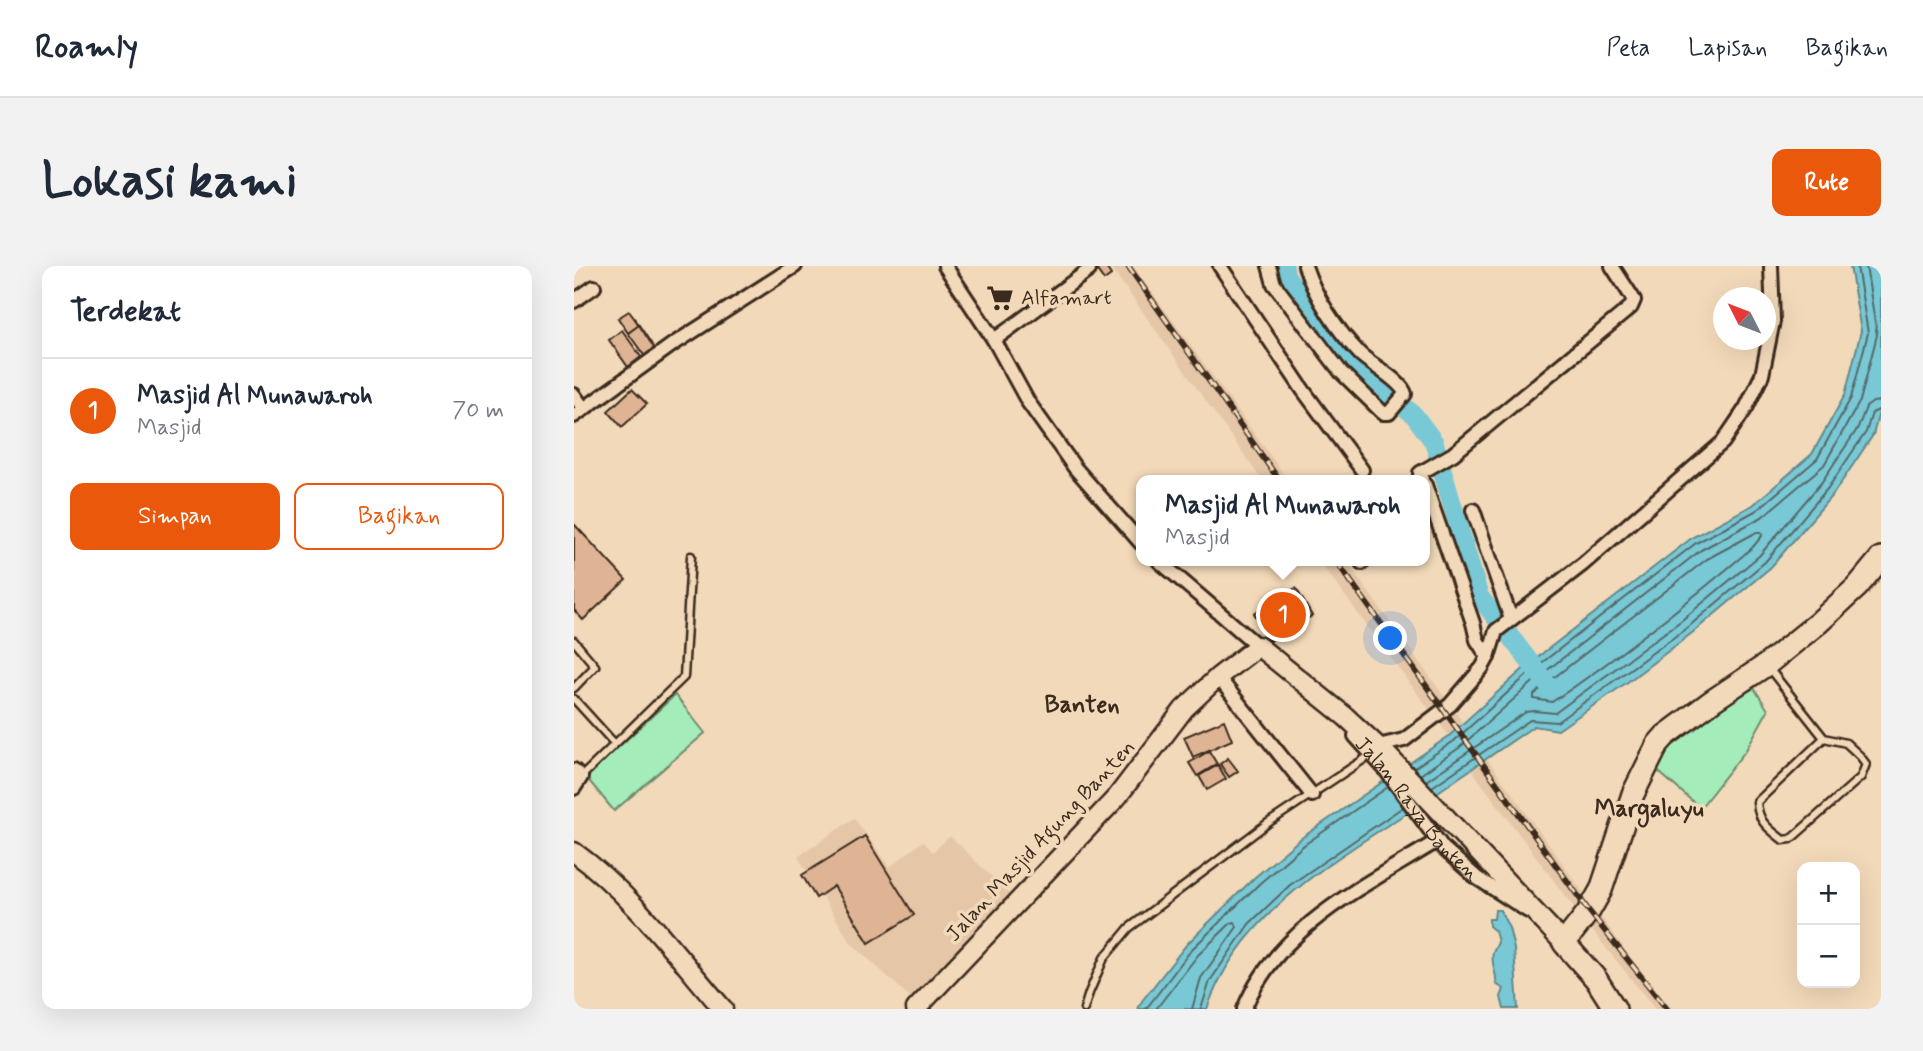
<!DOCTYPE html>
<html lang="id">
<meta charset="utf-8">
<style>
body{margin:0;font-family:Mynerve,sans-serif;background:#f2f2f3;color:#1f2937}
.controls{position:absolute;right:21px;bottom:21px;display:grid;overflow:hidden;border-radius:14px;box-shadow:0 7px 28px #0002}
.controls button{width:63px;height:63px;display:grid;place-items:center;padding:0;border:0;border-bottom:2px solid #e0e1e3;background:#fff;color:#1f2937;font:35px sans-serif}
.compass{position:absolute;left:1139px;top:21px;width:63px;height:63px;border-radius:50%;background:#fff;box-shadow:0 7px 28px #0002;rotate:312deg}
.you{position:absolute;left:817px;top:373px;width:24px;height:24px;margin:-18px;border:5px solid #fff;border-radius:50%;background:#1a73e8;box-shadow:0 0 0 10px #1a73e833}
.badge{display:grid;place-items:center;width:46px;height:46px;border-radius:50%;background:#ea580c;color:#fff;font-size:23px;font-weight:700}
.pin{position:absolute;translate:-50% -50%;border:4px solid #fff;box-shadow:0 2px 7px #0006}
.popup{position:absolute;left:562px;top:209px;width:294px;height:91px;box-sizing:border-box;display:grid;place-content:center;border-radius:14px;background:#fff;filter:drop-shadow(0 2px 5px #0005);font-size:23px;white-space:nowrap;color:#747a83}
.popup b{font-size:26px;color:#1f2937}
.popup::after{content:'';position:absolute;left:50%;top:100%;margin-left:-14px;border:14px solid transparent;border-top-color:#fff}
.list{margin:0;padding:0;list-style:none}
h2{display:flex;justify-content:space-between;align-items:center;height:91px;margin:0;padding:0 28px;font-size:30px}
h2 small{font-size:23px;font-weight:400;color:#747a83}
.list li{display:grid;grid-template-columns:46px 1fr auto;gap:21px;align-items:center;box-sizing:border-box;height:105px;padding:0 28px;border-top:2px solid #e0e1e3}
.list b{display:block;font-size:26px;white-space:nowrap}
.list p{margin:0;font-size:23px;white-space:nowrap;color:#747a83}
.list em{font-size:23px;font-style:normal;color:#747a83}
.actions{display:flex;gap:14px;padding:21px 28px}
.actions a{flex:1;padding:16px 0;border:2px solid #ea580c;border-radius:14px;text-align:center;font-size:24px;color:#ea580c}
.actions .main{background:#ea580c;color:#fff}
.map{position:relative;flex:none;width:1307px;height:743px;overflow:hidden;border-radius:14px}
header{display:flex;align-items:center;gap:42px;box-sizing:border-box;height:98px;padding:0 35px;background:#fff;border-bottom:2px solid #e0e1e3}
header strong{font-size:33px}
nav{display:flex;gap:38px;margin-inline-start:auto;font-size:24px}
.intro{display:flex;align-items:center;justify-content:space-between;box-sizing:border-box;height:168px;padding:0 42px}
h1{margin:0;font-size:49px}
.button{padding:18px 32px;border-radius:14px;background:#ea580c;color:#fff;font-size:24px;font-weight:700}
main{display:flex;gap:42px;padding:0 42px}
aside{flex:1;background:#fff;border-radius:14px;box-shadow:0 7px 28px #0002}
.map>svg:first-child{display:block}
</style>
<header>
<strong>Roamly</strong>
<nav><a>Peta</a><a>Lapisan</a><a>Bagikan</a></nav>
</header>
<div class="intro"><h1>Lokasi kami</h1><a class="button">Rute</a></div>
<main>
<aside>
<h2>Terdekat<small></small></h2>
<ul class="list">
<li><span class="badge">1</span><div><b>Masjid Al Munawaroh</b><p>Masjid</p></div><em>70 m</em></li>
</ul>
<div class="actions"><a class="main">Simpan</a><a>Bagikan</a></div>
</aside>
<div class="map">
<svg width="1307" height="743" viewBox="0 0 1307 743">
<rect width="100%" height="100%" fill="#f2d9b9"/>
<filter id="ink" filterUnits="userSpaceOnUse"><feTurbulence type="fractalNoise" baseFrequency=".0143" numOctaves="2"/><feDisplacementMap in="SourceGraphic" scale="14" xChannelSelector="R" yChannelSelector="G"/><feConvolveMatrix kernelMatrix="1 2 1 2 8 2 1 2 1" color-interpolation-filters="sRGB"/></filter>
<g filter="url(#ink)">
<path fill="#e5c7a8" d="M536,0H559L714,214H688Z
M745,295H772L890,458L875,470Z
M913,493L1056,691L1098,743H1081L994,634L897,503Z
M280,552L316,601L349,575L359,586L376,570L449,641L349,743L277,677L224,591Z"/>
<path fill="#a4ecba" stroke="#708b6c" stroke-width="2" d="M1180,422L1194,444L1172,484L1126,542L1077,499L1090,478L1158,433Z
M101,429L131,467L40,545L12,511Z"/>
<path fill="#79c8d5" stroke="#60898c" stroke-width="2" d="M1276,0H1307V139L1299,169L1260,227L1197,301L1118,367L1055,415L984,464L960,460C921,487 883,513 845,539C764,592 666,646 633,743H564L568,735L613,678L680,612L726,573L875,470L956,397L1119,271L1179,239L1238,188L1271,129L1287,65Z
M921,644H926L935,662L940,683L944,743H930L927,731L930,723L922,718C924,708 916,698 919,687C920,683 923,680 924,676L921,665L915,660V653H920Z"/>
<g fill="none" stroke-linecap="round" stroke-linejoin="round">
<path stroke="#546967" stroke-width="2" d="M1183,266H1187L1188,270L1178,282C1113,337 1048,389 978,436L960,433V429L973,417L1133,293Z
M840,502L880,475L961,402L1122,277L1183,244L1243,193L1277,132L1294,67L1283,0
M846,509L885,482L967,409L1127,284L1188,251L1250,199L1286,135L1303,69L1292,0
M852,515L952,446L960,445L981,447L1108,354L1185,290L1247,217L1284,162L1292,141L1299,136L1307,135
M858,521L956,454L983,456L1114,361L1191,296L1254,222L1292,166L1298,147L1307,143
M572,743L618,683L685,618L730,579L814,521
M582,743L624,689L657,657L661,656L663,661L627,712L618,743
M627,743L636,715L675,658L716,619L829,541"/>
<path stroke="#79c8d5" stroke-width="19" d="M710,0L712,10L775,95L840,149L860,176L905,330L972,417"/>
</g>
<path fill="#dfb495" stroke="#3b2a1e" stroke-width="2" d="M520,0H531L537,9L530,14Z
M55,45L65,59L54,67L44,52Z
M65,59L82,85L72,92L54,67Z
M48,64L67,91L54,101L35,74Z
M58,123L73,138L48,161L34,145Z
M0,258L52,314L9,354L0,344Z
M722,322L738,350L696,375L680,347Z
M650,454L658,474L619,491L610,471Z
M635,485L643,498L623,510L615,497Z
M654,492L664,505L655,511L646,498Z
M644,499L652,513L633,524L625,510Z
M291,570L340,649L295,677L260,620L242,632L228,609Z"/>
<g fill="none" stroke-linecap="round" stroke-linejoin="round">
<defs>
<path id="lane" d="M0,375L21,400L0,422
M1194,401L1250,472L1272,477L1286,490L1292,498L1287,511L1217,573L1209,574C1194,562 1184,556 1183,536L1250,472
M0,433L40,477
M7,511L110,411L117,290
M510,743L515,727L530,692L555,662L694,557L798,488"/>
<g id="street">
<path d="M371,0L420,74L454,136L501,202L567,277"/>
<path d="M646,0L729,124L788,204"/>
<path d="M695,0L700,18L767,106L809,147H815L831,128C828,115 797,99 786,88C763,64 741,31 731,0"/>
<path d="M0,35L20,21"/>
<path d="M420,74L515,4"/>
<path d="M0,129L10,143"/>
<path d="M0,150L98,79L221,0"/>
<path d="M848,214L846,207L879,188L1057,41L1060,34L1038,0"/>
<path d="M851,219L899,357L903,374L914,391"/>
<path d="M899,244L937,353"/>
<path d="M585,295L684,380"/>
<path d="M788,297L790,295"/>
<path d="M644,411L738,529"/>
<path id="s1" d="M781,470L811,503L869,582L903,612L954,645"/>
<path d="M804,480L830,474L876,439L908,402L914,391L922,365L1009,298L1149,176L1172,142L1188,109L1199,55L1197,0"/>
<path d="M0,504L7,511L0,522"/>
<path d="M670,743C703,661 792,619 863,575"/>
</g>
<path id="secondary" d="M0,586C58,628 102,689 149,743
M342,743L543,531L610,443L644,411L684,380L772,451L813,489L990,677"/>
<path id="primary" d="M1041,743L1022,713L990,677L1015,645L1027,624L1059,528L1084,478L1091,470L1138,435L1192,399L1244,357L1283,321L1307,292"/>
</defs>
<use href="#lane" stroke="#3b2a1e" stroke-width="11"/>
<use href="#street" stroke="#3b2a1e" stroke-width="18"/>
<use href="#secondary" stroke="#3b2a1e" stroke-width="23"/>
<use href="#primary" stroke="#3b2a1e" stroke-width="26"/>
<use href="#lane" stroke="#f2d9b9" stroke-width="6"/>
<use href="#street" stroke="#f2d9b9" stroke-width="12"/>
<use href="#secondary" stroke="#f2d9b9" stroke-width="18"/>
<use href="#primary" stroke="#f2d9b9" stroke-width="21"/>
<defs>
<path id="rail" d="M554,0L705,214
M762,295L1015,645L1093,743"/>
</defs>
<use href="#rail" stroke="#3b2a1e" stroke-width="6"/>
<use href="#rail" stroke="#f2d9b9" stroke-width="3.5" stroke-dasharray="10" stroke-linecap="butt"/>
</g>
</g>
<defs>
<symbol id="supermarket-bare" viewBox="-9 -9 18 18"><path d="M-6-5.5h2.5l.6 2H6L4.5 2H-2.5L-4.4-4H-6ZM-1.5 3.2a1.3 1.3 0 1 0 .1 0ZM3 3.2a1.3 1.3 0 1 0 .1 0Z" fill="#3b2a1e" stroke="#f2d9b9" stroke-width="2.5" paint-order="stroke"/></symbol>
</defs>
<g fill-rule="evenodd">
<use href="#supermarket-bare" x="407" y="13" width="38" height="38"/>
</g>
<g text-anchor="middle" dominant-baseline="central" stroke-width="7" stroke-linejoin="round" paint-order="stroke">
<g font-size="21" fill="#3b2a1e" stroke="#f2d9b9" text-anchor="start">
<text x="447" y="32">Alfamart</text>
</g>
<g font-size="21" fill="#3b2a1e" stroke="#f2d9b9">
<text stroke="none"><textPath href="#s1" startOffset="96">Jalan Raya Banten</textPath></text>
<text transform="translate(467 575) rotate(-47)">Jalan Masjid Agung Banten</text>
</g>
<g font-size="24" font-weight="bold" fill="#3b2a1e" stroke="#f2d9b9">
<text x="508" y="439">Banten</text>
<text x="1075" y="543">Margaluyu</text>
</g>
</g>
</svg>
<div class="controls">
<button>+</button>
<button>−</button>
</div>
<svg class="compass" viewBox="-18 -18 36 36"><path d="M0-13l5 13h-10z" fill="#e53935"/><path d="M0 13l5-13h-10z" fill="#747a83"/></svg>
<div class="you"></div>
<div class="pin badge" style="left:709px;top:349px">1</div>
<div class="popup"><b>Masjid Al Munawaroh</b>Masjid</div>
</div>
</main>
